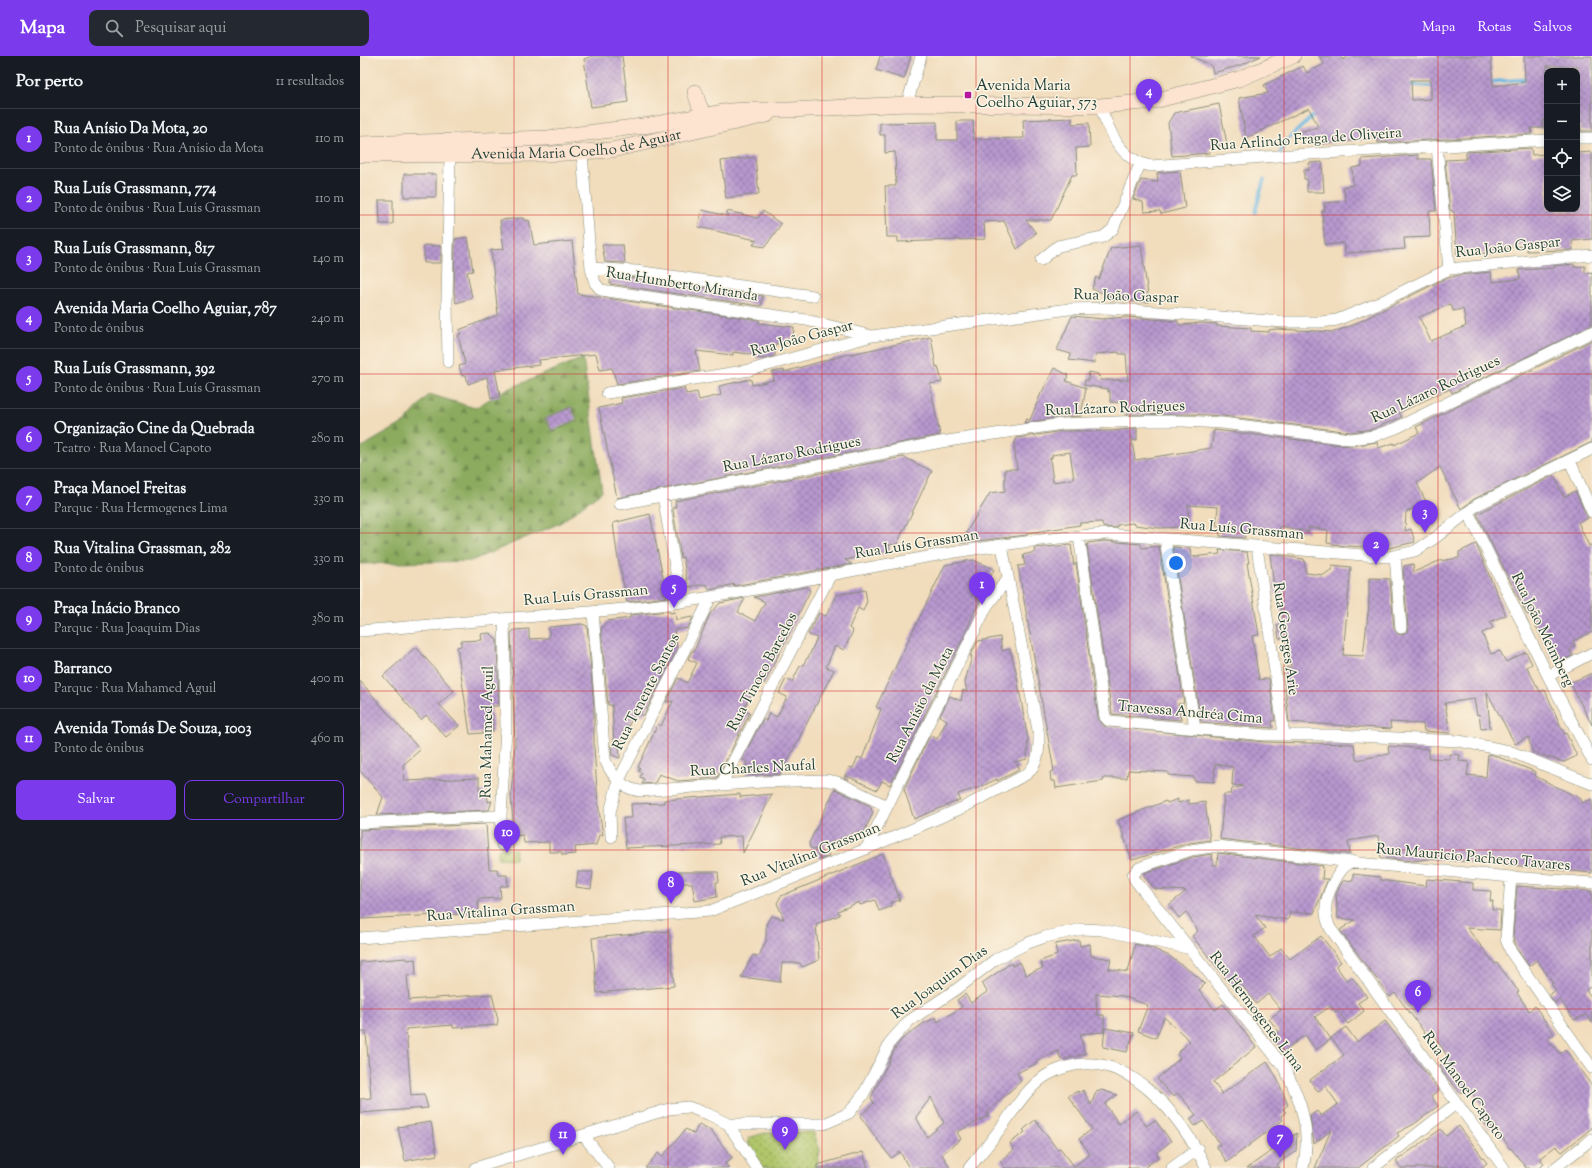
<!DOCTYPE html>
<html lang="pt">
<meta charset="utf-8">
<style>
body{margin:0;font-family:"Sorts Mill Goudy",serif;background:#242831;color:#f1f3f6}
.controls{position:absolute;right:12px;top:12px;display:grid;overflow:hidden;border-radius:8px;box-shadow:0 2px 6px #0003}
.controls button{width:36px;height:36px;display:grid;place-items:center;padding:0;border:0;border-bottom:1px solid #363941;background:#171b24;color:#f1f3f6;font:20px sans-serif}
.you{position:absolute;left:816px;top:507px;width:14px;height:14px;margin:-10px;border:3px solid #fff;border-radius:50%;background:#1a73e8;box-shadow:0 0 0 6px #1a73e833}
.badge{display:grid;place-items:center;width:26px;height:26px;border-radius:50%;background:#7c3aed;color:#fff;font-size:13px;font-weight:700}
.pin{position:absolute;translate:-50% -33px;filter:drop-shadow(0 1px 2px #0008)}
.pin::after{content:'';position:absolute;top:21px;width:14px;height:12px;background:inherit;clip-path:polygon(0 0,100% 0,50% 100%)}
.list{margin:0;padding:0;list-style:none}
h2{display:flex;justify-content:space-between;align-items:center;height:52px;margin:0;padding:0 16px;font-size:17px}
h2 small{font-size:13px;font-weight:400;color:#9ea1a6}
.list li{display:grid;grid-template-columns:26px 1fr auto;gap:12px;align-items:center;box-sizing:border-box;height:60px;padding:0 16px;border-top:1px solid #363941}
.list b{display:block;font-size:15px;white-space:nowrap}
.list p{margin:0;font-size:13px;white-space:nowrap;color:#9ea1a6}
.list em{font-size:13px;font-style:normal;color:#9ea1a6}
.actions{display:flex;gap:8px;padding:12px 16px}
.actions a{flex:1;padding:9px 0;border:1px solid #7c3aed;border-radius:8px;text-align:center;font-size:14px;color:#7c3aed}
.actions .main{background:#7c3aed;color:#fff}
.icon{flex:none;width:22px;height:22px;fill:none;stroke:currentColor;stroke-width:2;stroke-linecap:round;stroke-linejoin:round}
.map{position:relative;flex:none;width:1232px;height:1112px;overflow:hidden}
header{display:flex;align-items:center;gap:24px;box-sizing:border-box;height:56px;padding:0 20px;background:#7c3aed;color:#fff}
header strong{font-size:19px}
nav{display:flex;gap:22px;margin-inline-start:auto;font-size:14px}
.search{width:280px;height:36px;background:#242831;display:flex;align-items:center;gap:10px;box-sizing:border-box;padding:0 14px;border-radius:8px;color:#9ea1a6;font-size:15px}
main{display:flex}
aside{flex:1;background:#171b24}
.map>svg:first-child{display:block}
</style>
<header>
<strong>Mapa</strong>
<div class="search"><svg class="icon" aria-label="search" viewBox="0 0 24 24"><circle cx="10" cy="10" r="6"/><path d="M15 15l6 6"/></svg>Pesquisar aqui</div>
<nav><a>Mapa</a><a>Rotas</a><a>Salvos</a></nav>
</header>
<main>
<aside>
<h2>Por perto<small>11 resultados</small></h2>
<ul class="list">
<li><span class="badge">1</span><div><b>Rua Anísio Da Mota, 20</b><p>Ponto de ônibus · Rua Anísio da Mota</p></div><em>110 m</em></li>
<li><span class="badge">2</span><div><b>Rua Luís Grassmann, 774</b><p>Ponto de ônibus · Rua Luís Grassman</p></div><em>110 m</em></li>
<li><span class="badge">3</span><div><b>Rua Luís Grassmann, 817</b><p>Ponto de ônibus · Rua Luís Grassman</p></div><em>140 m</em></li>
<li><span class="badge">4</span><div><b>Avenida Maria Coelho Aguiar, 787</b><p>Ponto de ônibus</p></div><em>240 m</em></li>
<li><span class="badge">5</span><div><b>Rua Luís Grassmann, 392</b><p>Ponto de ônibus · Rua Luís Grassman</p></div><em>270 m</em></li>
<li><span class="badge">6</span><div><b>Organização Cine da Quebrada</b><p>Teatro · Rua Manoel Capoto</p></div><em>280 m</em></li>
<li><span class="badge">7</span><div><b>Praça Manoel Freitas</b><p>Parque · Rua Hermogenes Lima</p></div><em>330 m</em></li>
<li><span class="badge">8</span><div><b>Rua Vitalina Grassman, 282</b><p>Ponto de ônibus</p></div><em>330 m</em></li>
<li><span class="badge">9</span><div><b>Praça Inácio Branco</b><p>Parque · Rua Joaquim Dias</p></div><em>380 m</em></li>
<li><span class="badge">10</span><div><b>Barranco</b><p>Parque · Rua Mahamed Aguil</p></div><em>400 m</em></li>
<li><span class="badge">11</span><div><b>Avenida Tomás De Souza, 1003</b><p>Ponto de ônibus</p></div><em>460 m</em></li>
</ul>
<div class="actions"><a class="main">Salvar</a><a>Compartilhar</a></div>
</aside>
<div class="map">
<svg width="1232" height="1112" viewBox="0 0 1232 1112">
<defs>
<pattern id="forest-firs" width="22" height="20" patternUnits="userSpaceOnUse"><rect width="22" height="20" fill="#8cab5f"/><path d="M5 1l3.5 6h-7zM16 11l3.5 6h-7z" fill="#728c4f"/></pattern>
<pattern id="park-dots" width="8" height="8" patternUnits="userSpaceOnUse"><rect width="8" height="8" fill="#b0c66b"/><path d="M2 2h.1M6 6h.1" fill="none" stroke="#8fa259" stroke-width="1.8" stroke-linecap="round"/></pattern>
<pattern id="garden-furrows" width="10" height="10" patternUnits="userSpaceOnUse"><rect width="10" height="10" fill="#b0c66b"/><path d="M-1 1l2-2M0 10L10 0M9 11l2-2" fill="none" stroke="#8fa259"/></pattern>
<pattern id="building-cross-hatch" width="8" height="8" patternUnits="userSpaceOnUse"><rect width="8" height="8" fill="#b898cf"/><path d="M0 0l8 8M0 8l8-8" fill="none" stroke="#957da9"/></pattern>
</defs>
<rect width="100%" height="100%" fill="#fcf5e5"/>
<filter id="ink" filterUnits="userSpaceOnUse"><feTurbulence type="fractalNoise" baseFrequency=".025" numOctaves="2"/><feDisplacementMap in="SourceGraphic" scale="8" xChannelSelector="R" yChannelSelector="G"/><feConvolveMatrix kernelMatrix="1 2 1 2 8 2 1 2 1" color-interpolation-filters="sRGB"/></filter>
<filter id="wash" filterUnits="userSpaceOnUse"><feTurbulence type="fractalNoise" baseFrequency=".012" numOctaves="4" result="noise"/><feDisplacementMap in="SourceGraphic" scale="16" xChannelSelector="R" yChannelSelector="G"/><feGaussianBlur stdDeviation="0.9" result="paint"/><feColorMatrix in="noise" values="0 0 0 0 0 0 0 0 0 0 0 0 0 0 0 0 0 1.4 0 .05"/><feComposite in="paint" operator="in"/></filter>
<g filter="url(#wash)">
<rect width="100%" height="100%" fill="#f1dcbb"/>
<path fill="url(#forest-firs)" stroke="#56744a" d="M223,302L242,435L200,467L111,505L0,508V392L45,366L69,338L115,352L143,335Z"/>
<path fill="url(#park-dots)" stroke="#688250" d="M453,1076L460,1094L456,1112H402L390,1094L388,1082L405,1077Z"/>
<path fill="url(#garden-furrows)" stroke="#688250" d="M138,792L156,793L155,803L138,802Z"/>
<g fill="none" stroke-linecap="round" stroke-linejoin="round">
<path stroke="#68b5e2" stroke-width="3.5" d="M1128,26L1168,23
M1047,29L1074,30
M920,97L927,84L955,58
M895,156L904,123"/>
</g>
<g id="blocks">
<path fill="url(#building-cross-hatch)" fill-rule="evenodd" d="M232,0H262L268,46L231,51L224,3Z
M520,0H551L544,23L516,14Z
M830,0H901L881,9L853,17L851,9Z
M959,0H980L983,4L989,0H1131L1133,30L1165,26L1164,0H1232V75H1221L1220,70H1217V11L1187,10V64H1183V72H1171L1172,78L1018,87V82L961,88V82L943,88L939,76L958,71L949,52L886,82L879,42L908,37L904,29L943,10L947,17L964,8ZM1051,24H1071V43L1052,44Z
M859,48L867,88L849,92L850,97L812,100L808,67L814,57Z
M712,62V68L729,67L730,91L716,92L717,119H712L691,164H666L676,177L657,193L644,165L624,166L625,183L538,186V181H527L525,130H536L535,96L525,97V79H520V67L577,66V84H597V65H613L614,83L664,82L663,64Z
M1171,92L1172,99L1187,98V153H1196V155H1217V97L1232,96V183L1212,185L1213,194L1167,195V190L1148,191V196L1097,199L1094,156L1090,154L1085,104L1106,103V96Z
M1058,99V103H1071L1076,155H1069L1070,181L1044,182L1045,193L985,197L984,187L965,189L962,155H965L964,147L986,145L983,131L993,129L992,112L1002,110V103Z
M395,101L399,138L366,142L361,105Z
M962,106L964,136H947V123H944V114H949V107Z
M820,115L825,152L801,158L800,155L784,156L783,146L773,143L781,124L798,126L797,117Z
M44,118H76V141H44Z
M19,144H33V168H20Z
M342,154L368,160L367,155L398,162L403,155L421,168L405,191L393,189L396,184L338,171Z
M162,162L165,163V165L169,164L174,189L212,185L218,238L399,264V267L434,271L433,282H426V287L415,288V300L404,303L396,302L397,299L373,296V299L336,295L340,315L257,328L252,312L240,314L236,298L179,304L180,309L135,314L140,340L131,343L127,321L108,328L106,319L102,320L99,310L105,308L98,279L101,278L99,274L138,259L131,194L144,193L140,164Z
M108,181L113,215L107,216L112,242L96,247L94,235L95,183Z
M64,189L81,190V207H64Z
M242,189H263L265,207L245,206Z
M781,189L789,246L750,244V240L732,233L736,221L739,223L751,192Z
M1214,208V211L1225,210V217L1232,216V269L1092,337L1090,333L1063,345L1039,357L1042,361L1012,373L991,376L863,360L831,358L765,359L764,347L750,346V335L748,336V333L724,329L725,324H728L729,316L738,318V320L741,321L740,324H768L766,298H759V296L736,298L735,307L709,304L711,298L697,294L712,260L743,263L767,261L791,263L818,265L819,269L841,267L857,268V270L891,272V275L909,276V274L917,273L974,276L993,269L1084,223L1099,219L1131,216L1132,226L1160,223L1159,214L1194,212V210ZM1091,248L1093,255L1103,253L1106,270L1071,285L1059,261Z
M251,220L275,222L403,240L401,250L250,228Z
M571,281L576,311L578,310L582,326L570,328L580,379L257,442L239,352L262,347L261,342L324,332L326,338L337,336L339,344L361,339L359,330L391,323L392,329L414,324L412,316L424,314V316L481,300Z
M1232,284V386L1114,443L1101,453L1080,411L1057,427L1066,446L1046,456L1045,475L1051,473L1055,486L1029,492L985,490L967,487L968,474L948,471V476L920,470L919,478L901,476L900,473L884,475L885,482L860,480L859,470H856L858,451L828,449L829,471L799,472L775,469L773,467L757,469V472L743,471L742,466L719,467L720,469L667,477V479L600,487L630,437L645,435V413H657L654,388L657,382L703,375H753L777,372V384H772L775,404L851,392L854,374L990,390L1017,386L1018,392L1034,387V389L1059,377L1056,371ZM710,396L714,423L693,426L690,402H692V399Z
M694,312L708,319L706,325L726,332L721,360L701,361L664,367L666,363L670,364L681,337L682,336Z
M211,351L216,364L192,375L186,362Z
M543,401L572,415L537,488L529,489L530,496L485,504L492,508L373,530L375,528L349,534L347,528L328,531L323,501L321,502L313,454V451H316L315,445Z
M1194,419L1204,441L1215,435L1228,462L1218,466L1229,490L1232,488V576L1213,585L1215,590L1210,593L1213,599L1202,605L1199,599L1192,602L1170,558L1167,559L1117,458Z
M290,458L307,541L267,546L257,497L253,467Z
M744,485L781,488L782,492L799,490L824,647L818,648L821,664L752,658L727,489L728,487Z
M1116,488L1146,559L1130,566L1133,572L1122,577L1131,598L1140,595L1146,606L1166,596L1172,608L1167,611L1180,636L1185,634L1204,678L1206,677L1217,700L1204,706L1181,699L1172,695L1168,681L1155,688L1127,636L1130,672L1121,673L1119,658L1117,659L1114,643L1085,647L1090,677L1064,675L1063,668L1030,666L1031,673L929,666L923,612L931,611L926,582L919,583L917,569L924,568L918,538L915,539L910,498L944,503L946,517L964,519L972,513V509L991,511L983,599L1003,600L1009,549V522L1030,523L1034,573L1038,578L1042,579L1047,575L1048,571L1043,514L1044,510L1053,508L1054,516L1079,505L1099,502V496Z
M711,489L714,510L716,507L738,662L744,670L904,686L994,688L996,704L1029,698L1028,690L1069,693V702L1090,703V698L1100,699L1099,705L1109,706L1107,719L1126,721L1128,698L1133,699L1176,716L1175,720L1221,743L1222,747L1232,743V817L1140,808L1068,803L1053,805L1021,802L1018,780L988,785L990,798L860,783L864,738H871L872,733L883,730L872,729L873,711L855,708L854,726L834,725V721L808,719V716L768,714L767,722H744L743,725L696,732L695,725H691L690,716L694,715L658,510L665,509L663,499L675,496L674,492Z
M813,491L830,492L831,501L860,498L859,494L887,496L889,507H887L899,579L892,580L899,624L909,622L915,665H912L913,672L841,666Z
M613,504L634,513L600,588L530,729L522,725L517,734L485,719L489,724L484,722L489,711L493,712L498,701L502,703L521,653L516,651L585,509Z
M447,531L450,535L404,628L398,625L383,654L390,657L357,722L318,725L299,718L295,727L282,728L284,723L280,721L282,717L278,715L280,712L278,711L298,668L301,670L313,645L306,646L318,622L327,627L337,607L328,603L332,595H334L350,558L360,547L385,542L378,556L395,565L405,546L394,541Z
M505,534L507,545L503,555L498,552L489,572L493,575L484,594L475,590L466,611L474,614L421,718L387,719L386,705L382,703L403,663L406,665L409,657L417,661L427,641L419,637L426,623L432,626L440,610L442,611L447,602H448L457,582L448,578L459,557L466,560L476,539Z
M309,555L310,557L315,556L316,564L333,561L328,572L314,574L317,593L284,659H274L259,688L260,702L252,699L251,689H254L252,649H248L241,573L247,565L270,562V559Z
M222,568L227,570L234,650V691L238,748L243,779H239L236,789L215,791L216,798L202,799V796H189V786L164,787L163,779L154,780L151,740L155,688L151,577L154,574L169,573V583L189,582V571Z
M130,577L137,584L139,650H131L133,676L110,678L97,591L101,590V585L122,584L121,578Z
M640,581L642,595L650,593L656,615L668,684L667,703L655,706L660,713L653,717L637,725V723L620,731L598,738L600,744L554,763L544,733L570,679L577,683L587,664L580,660L590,640L601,645L603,634L607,636L605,626L612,600H610L618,585Z
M56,591L94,635L79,648L99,670L86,681L66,659L61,664L23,620Z
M1232,617V669L1210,627Z
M0,625L60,694L43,709L44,725L119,722V735H127L128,746L132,745L129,754L17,759L23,741L0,715Z
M475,733L510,750L513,757L503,778L498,776L464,789L469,800L460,804L456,794L450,792L449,787Z
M380,738V741L412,738L383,797L382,780L359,781L360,788L266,792L263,762H272L271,748L304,747V744Z
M818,743V747L829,744V748L845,746L850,784L829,787L772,804L758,764L806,745L807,747Z
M126,768L129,813H137L138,819H147L148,830H140L141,842L118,843L119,857L0,863V774Z
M858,797L963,810L962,823H968L954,857L930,856L928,864L895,859L905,872L894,880L910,901L921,892L930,903L961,880L981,906L976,910L987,925L992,921L1007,941L998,947L1004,955L988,968L977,954L975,956L971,950L955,961L971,983L956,994L945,979L923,996L912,981L919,976L909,963L921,954L908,938L896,948L883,930L878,934H875L832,880L838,875L826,856L819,862L809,849L826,835L795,833L784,820L785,817L833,801L852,798L853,809H857Z
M523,798L540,844L530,847L531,850L530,851L519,855L515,844L500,849L499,846L478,855L480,859L456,868L459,904L442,911L440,907H422L420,926L381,921L393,899L399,900L406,885V868L411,860L424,863L417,847L421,840Z
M218,816H233L231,833L216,831Z
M318,816H358L359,826H356L357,841L335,845L332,827H319Z
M993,818L1020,821V824L1066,830L1067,823L1113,827V834L1131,835L1130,845H1133L1132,854H1141L1140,874L1107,872L1135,908L1137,907L1159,936L1157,937L1169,955L1175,950L1194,978L1188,983L1200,998L1205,993L1232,1030V1072L1202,1096L1196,1090L1180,1102L1184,1108L1179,1112H1166L1151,1092L1150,1093L1134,1069L1129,1073L1118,1058L1125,1054L1108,1032L1101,1037L1083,1017L1080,1009L1089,1002L1072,977L1068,981L1035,937L1030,941L980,874L995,864L978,862L976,837L983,825L993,824Z
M1157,830L1232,835V930L1226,934L1232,942V967L1226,959L1214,964L1200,943L1195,947L1189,939L1196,934L1191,928L1193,927L1177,904L1169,910L1157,893L1153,879Z
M309,875L314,930L237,937L232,882Z
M719,884L720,890L730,888L731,900L751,903L749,913L768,916L775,888L792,892L809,900L837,920L845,928L839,934L855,954L863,948L896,991L853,1026L862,1038L907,1006L916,1020L928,1049L923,1053L926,1056L921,1060L923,1064L867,1106L856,1090L860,1088L843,1065L835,1070L830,1063L836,1059L818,1037L813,1041L797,1023L820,1002L817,998L830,985L804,961L796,982L778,975L788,949L762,940L736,938L737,959H744V976L720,978L725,998L701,1004L698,995L676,1005L677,1007L657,1017L661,1025L627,1056L628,1060L597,1076L601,1083L582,1098L590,1112H549L540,1096L531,1102L500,1060L514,1047L511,1042L535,993L542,983L567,965L568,966L576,961L578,966L602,951L597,944L605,938L611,947L627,936L622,927L651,907L652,910L660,906L666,919L683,912L680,905L697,899L695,888ZM571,1041L584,1067L567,1081L556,1061Z
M46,902V904L55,903L56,918L47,919L49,944L132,938L138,964L137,969L93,972V969L46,973L51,1039L64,1038L68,1052L0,1057V1043L11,1042L6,976H0V906Z
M1025,965L1079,1034L1071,1040L1078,1050L1054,1068L1037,1077L1039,1080L998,1112H955L971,1074L954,1088L950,1060L957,1055L961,1060L978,1048L965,1030L958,1036L950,1024L984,999L971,982L986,971L997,986Z
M745,972L774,977L767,996L743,991Z
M723,1034L731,1049L736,1036L742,1034L757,1039L745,1048L759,1068L776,1055L786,1070L795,1064L811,1085L796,1097L799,1101L784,1112H645L640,1105L654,1094L650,1087L665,1076L663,1074L675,1064L697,1093L700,1092L714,1110L730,1098L719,1083L732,1073L708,1040L718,1035L719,1037Z
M71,1066L77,1099L45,1105L38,1071Z
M339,1068L351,1074L372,1102L365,1107L369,1112H285L298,1097L302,1101L326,1073L334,1078Z
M1099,1070L1127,1107L1121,1112H1041L1036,1105L1081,1073L1086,1080Z
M937,1077L936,1095L917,1108L920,1112H887Z
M503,1096L508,1112H457V1109Z"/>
</g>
</g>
<g filter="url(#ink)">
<use href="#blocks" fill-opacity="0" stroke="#888c78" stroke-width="1"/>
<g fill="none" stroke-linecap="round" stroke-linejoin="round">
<defs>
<path id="street" d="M547,48L561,0
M740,50C750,77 760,104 791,110L931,99L1187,84
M1217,82H1232
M1077,91L1089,213
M222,97L231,212L235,227L241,234L446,264L512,280
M681,204L698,190L743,181L753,173L780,108
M231,212L276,215L453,240
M88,306L87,246L90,98
M247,337L390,314L512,280L709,253L747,252L923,266H961L977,264L1021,246L1089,213L1232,199
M1210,405L1232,456
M303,439L321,546
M260,448L581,386L702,368L785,365H823L862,367L991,383L1014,380L1036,372L1232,276
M1108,456L1188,620L1232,704
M719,480L745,661L749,665L905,679H976L1099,685L1149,695L1232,728
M805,483L835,672
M897,491L924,678
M1035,500L1041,572
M233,556L245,704C252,720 262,733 280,735L402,726L465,724L477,726L527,750
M0,575C63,570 126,564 189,559C243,555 298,551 351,541C483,519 614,486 748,478L1028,501L1055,495L1075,482L1117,449L1232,393
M1188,620L1232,597
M361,729L471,518
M0,767L141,760
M251,781L250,756L258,726L351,541
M142,789L141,760L146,673L144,563
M506,793L627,550L648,522
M991,805C978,814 964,840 966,857C966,862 968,867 970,872L1144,1112
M1151,821L1146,883L1151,896L1232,1012
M0,882L350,855L506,793L602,752L667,718C679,706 679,695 679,679L642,490
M368,1068H464L489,1057L503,1039L531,985L549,965L597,933L636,903L668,887L685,881L723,873L742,874L827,892
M224,1080L249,1112
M115,1112L309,1053L328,1051L348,1058L368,1068L397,1112
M609,1112C621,1098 632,1084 643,1069C655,1052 667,1033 684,1021C691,1016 698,1014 706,1011C769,992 823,1062 846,1112
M812,1112L838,1093
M943,1112C952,1077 940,1040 923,1010L775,824L773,819L779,812L789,808L831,794L858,790L1008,808L1151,821L1232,827
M1013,1112L1097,1047
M1195,1112L1232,1083"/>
<g id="secondary">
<path d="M335,36L339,49L345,59"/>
<path d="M0,88L188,82L290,69L370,55L388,54H430L547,48L740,50L794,45L879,23L933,0"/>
<path id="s1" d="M0,99L190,98L252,94L407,59"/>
</g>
</defs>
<use href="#street" stroke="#888c78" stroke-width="12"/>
<use href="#secondary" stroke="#888c78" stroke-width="16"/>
<use href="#street" stroke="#fff" stroke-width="11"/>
<use href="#secondary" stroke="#fde4d1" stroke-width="15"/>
</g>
</g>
<path fill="none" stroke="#d62828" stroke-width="1" stroke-opacity="0.55" d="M154,0V1112M308,0V1112M462,0V1112M616,0V1112M770,0V1112M924,0V1112M1078,0V1112M0,159H1232M0,318H1232M0,477H1232M0,635H1232M0,794H1232M0,953H1232"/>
<rect fill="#b5179e" stroke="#fcf5e5" stroke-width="1.5" x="604" y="35" width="8" height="8" rx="2"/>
<g text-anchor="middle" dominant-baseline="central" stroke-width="3" stroke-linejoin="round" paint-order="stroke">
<g font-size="15" fill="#1f3d34" stroke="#fcf5e5" text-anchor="start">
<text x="616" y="30">Avenida Maria<tspan x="616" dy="17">Coelho Aguiar, 573</tspan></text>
</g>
<g font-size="15" fill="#1f3d34" stroke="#fcf5e5">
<text transform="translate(946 84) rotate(-4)">Rua Arlindo Fraga de Oliveira</text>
<text stroke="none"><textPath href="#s1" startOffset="217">Avenida Maria Coelho de Aguiar</textPath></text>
<text transform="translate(1148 192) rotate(-6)">Rua João Gaspar</text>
<text transform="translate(322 229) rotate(9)">Rua Humberto Miranda</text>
<text transform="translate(766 241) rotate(2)">Rua João Gaspar</text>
<text transform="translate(442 283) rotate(-15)">Rua João Gaspar</text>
<text transform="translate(1076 334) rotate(-25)">Rua Lázaro Rodrigues</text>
<text transform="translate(755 353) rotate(-2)">Rua Lázaro Rodrigues</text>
<text transform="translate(432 399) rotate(-11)">Rua Lázaro Rodrigues</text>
<text transform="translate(882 474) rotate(5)">Rua Luís Grassman</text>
<text transform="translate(557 489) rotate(-9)">Rua Luís Grassman</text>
<text transform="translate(226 540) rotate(-5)">Rua Luís Grassman</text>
<text transform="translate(1182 574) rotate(64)">Rua João Meimberg</text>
<text transform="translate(925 583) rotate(82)">Rua Georges Arie</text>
<text transform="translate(403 616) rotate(-62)">Rua Tinoco Barcelos</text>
<text transform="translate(287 636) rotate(-63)">Rua Tenente Santos</text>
<text transform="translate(561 649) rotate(-63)">Rua Anísio da Mota</text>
<text transform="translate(830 657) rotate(5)">Travessa Andréa Cima</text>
<text transform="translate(128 676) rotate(-89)">Rua Mahamed Aguil</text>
<text transform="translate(393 713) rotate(-3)">Rua Charles Naufal</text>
<text transform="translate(451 799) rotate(-22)">Rua Vitalina Grassman</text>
<text transform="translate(1113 802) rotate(5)">Rua Mauricio Pacheco Tavares</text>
<text transform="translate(141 856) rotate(-4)">Rua Vitalina Grassman</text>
<text transform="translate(580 927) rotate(-36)">Rua Joaquim Dias</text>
<text transform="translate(896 956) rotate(53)">Rua Hermogenes Lima</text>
<text transform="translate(1103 1030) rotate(54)">Rua Manoel Capoto</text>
</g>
</g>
</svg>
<div class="controls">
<button>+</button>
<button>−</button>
<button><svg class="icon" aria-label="locate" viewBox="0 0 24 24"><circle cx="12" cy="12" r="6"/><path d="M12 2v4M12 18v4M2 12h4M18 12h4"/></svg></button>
<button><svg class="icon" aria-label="layers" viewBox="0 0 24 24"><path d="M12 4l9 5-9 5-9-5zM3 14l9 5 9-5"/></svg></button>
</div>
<div class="you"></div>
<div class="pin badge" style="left:622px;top:549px">1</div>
<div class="pin badge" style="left:1016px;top:509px">2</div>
<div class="pin badge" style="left:1065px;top:477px">3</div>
<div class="pin badge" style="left:789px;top:56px">4</div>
<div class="pin badge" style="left:314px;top:552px">5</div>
<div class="pin badge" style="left:1058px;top:957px">6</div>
<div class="pin badge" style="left:920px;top:1102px">7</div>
<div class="pin badge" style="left:311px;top:848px">8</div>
<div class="pin badge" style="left:425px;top:1094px">9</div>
<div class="pin badge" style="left:147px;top:797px">10</div>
<div class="pin badge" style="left:203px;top:1099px">11</div>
</div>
</main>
